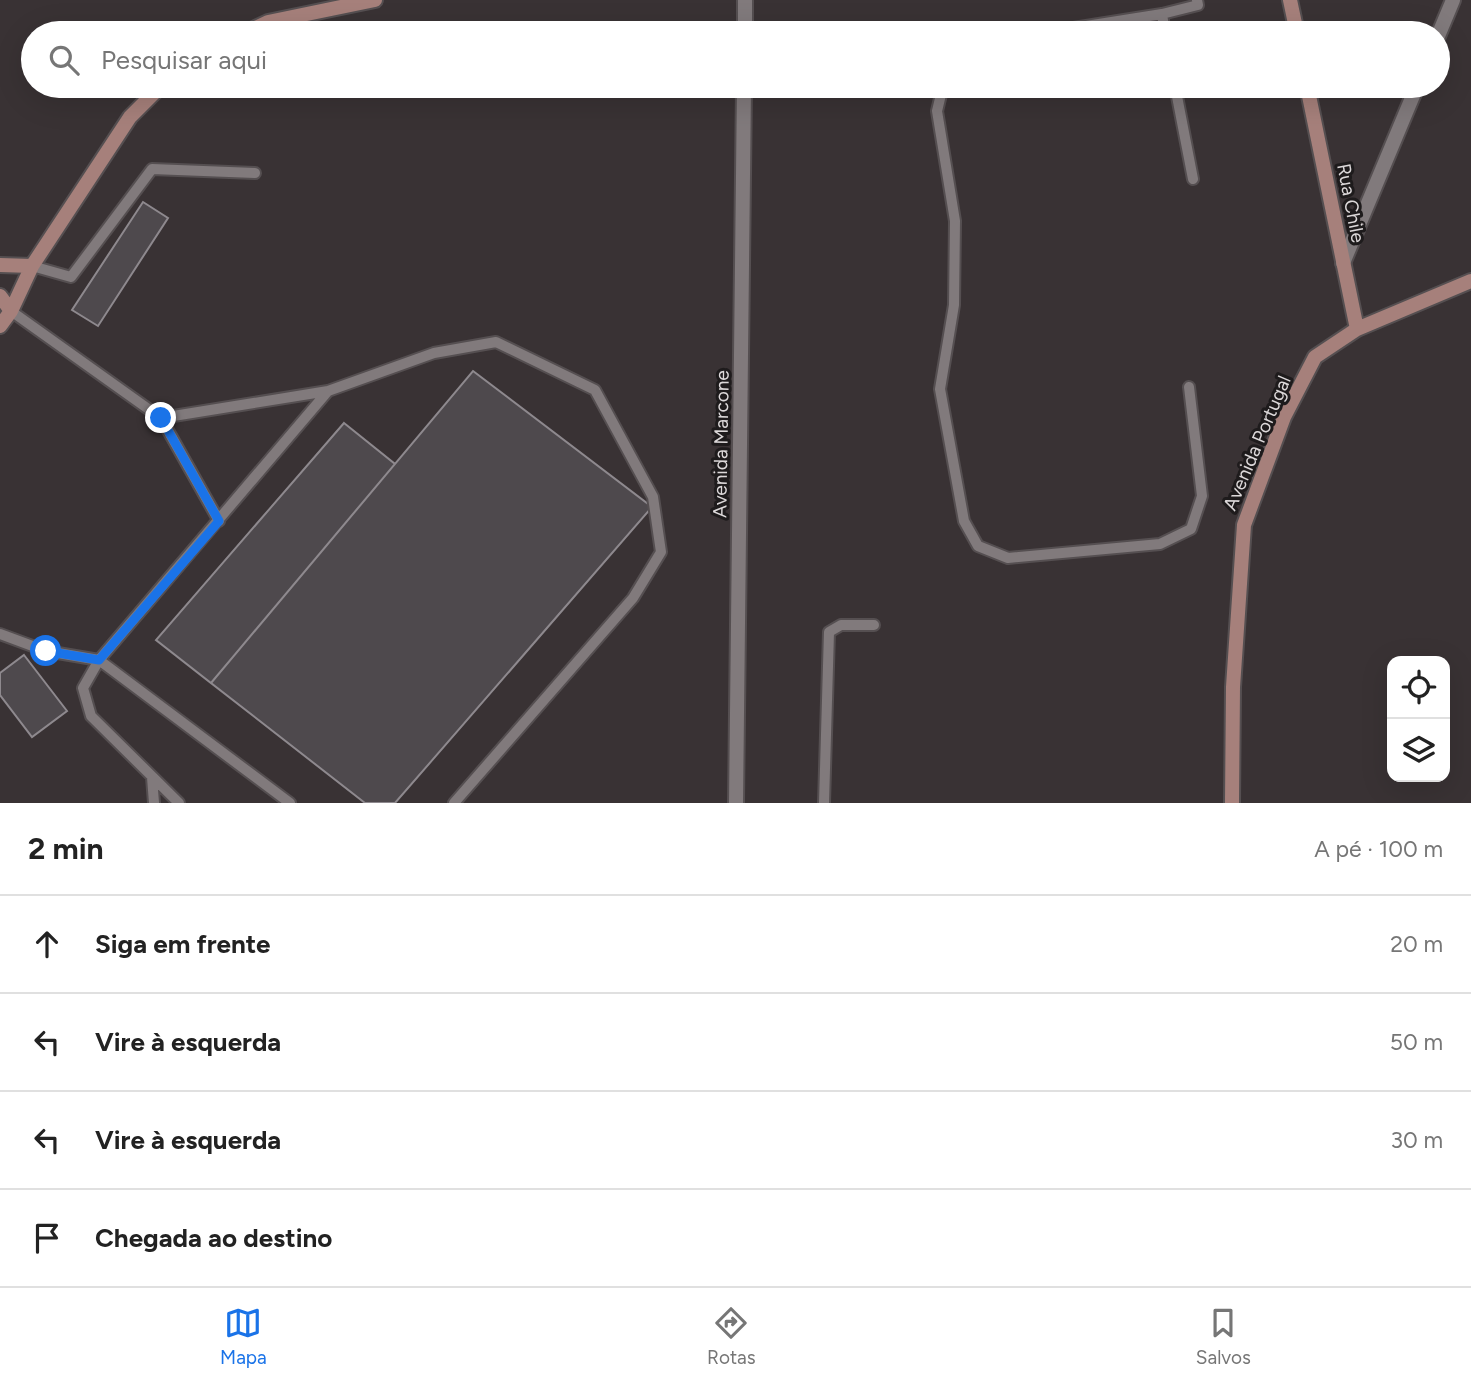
<!DOCTYPE html>
<html lang="pt">
<meta charset="utf-8">
<style>
body{margin:0;font-family:Figtree,sans-serif;background:#f2f2f2;color:#222}
.controls{position:absolute;right:21px;bottom:21px;display:grid;overflow:hidden;border-radius:14px;box-shadow:0 7px 28px #0002}
.controls button{width:63px;height:63px;display:grid;place-items:center;padding:0;border:0;border-bottom:2px solid #e0e0e0;background:#fff;color:#222;font:35px sans-serif}
.stop{position:absolute;width:21px;height:21px;margin:-16px;border:5px solid #1a73e8;border-radius:50%;background:#fff}
.stop.end{background:#1a73e8;border-color:#fff;box-shadow:0 2px 7px #0008}
.list{margin:0;padding:0;list-style:none}
h2{display:flex;justify-content:space-between;align-items:center;height:91px;margin:0;padding:0 28px;font-size:30px}
h2 small{font-size:23px;font-weight:400;color:#767676}
.list li{display:grid;grid-template-columns:46px 1fr auto;gap:21px;align-items:center;box-sizing:border-box;height:98px;padding:0 28px;border-top:2px solid #e0e0e0}
.list b{display:block;font-size:26px;white-space:nowrap}
.list em{font-size:23px;font-style:normal;color:#767676}
.icon{flex:none;width:38px;height:38px;fill:none;stroke:currentColor;stroke-width:2;stroke-linecap:round;stroke-linejoin:round}
.map{position:relative;flex:none;width:1471px;height:803px;overflow:hidden}
.search{position:absolute;background:#fff;box-shadow:0 7px 28px #0002;left:21px;right:21px;top:21px;height:77px;display:flex;align-items:center;gap:18px;box-sizing:border-box;padding:0 24px;border-radius:38px;color:#767676;font-size:26px}
.sheet{height:483px;background:#fff}
nav{display:flex;justify-content:space-around;align-items:center;box-sizing:border-box;height:98px;border-top:2px solid #e0e0e0;background:#fff;font-size:19px;color:#767676}
nav a{display:grid;justify-items:center;gap:4px}
nav .on{color:#1a73e8}
.map>svg:first-child{display:block}
</style>
<div class="map">
<svg width="1471" height="803" viewBox="0 0 1471 803">
<rect width="100%" height="100%" fill="#393234"/>
<path fill="#4e494d" stroke="#8e898e" stroke-width="2" d="M143,202L168,218L98,326L72,310Z
M473,371L652,507L395,803H365L211,683Z
M344,423L395,464L211,683L156,640Z
M24,655L67,711L32,737L0,695V673Z"/>
<g fill="none" stroke-linecap="round" stroke-linejoin="round">
<defs>
<path id="lane" d="M1162,14L1165,33
M1042,33L1162,14L1198,5L1197,0
M943,86L937,111L955,221L954,305L940,389L964,521L978,546L1008,558L1160,544L1191,529L1202,496L1189,387
M1175,86L1193,179
M32,266L71,277L152,169L255,173
M11,311L161,418L219,521
M161,418L328,391L434,353L496,342L595,390L653,497L661,552L633,598L454,803
M0,634L46,651L99,660L290,803
M152,777L154,803
M179,803L91,716L83,688L99,660L328,391
M824,803L829,632L841,625H874"/>
<path id="street" d="M745,33V0
M1438,36L1453,0
M1343,263L1417,86
M736,803L744,86"/>
<path id="secondary" d="M1290,0L1297,33
M245,33L268,22L375,0
M1307,86L1357,329
M0,265L32,266
M0,296L11,311
M0,326L11,311L32,266L130,117L161,86
M1232,803L1233,687L1244,525L1284,417L1315,357L1357,329L1471,281"/>
</defs>
<use href="#lane" stroke="#554f51" stroke-width="14"/>
<use href="#street" stroke="#554f51" stroke-width="18"/>
<use href="#secondary" stroke="#554f51" stroke-width="18"/>
<use href="#lane" stroke="#817a7c" stroke-width="10"/>
<use href="#street" stroke="#817a7c" stroke-width="14"/>
<use href="#secondary" stroke="#a6807b" stroke-width="14"/>
</g>
<g fill="none" stroke-linecap="round" stroke-linejoin="round">
<path stroke="#1a73e8" stroke-width="9" d="M46,651L99,660L219,521L161,418"/>
</g>
<g text-anchor="middle" dominant-baseline="central" stroke-width="6" stroke-linejoin="round" paint-order="stroke">
<g font-size="19" fill="#dcd8d9" stroke="#1e1b1c">
<text transform="translate(1351 203) rotate(79)">Rua Chile</text>
<text transform="translate(1257 443) rotate(-67)">Avenida Portugal</text>
<text transform="translate(721 444) rotate(-89)">Avenida Marcone</text>
</g>
</g>
</svg>
<div class="controls">
<button><svg class="icon" aria-label="locate" viewBox="0 0 24 24"><circle cx="12" cy="12" r="6"/><path d="M12 2v4M12 18v4M2 12h4M18 12h4"/></svg></button>
<button><svg class="icon" aria-label="layers" viewBox="0 0 24 24"><path d="M12 4l9 5-9 5-9-5zM3 14l9 5 9-5"/></svg></button>
</div>
<div class="stop" style="left:46px;top:651px"></div>
<div class="stop end" style="left:161px;top:418px"></div>
<div class="search"><svg class="icon" aria-label="search" viewBox="0 0 24 24"><circle cx="10" cy="10" r="6"/><path d="M15 15l6 6"/></svg>Pesquisar aqui</div>
</div>
<section class="sheet">
<h2>2 min<small>A pé · 100 m</small></h2>
<ul class="list">
<li><svg class="icon" aria-label="ahead" viewBox="0 0 24 24"><path d="M12 20V5M6 11l6-6 6 6"/></svg><div><b>Siga em frente</b></div><em>20 m</em></li>
<li><svg class="icon" aria-label="left" viewBox="0 0 24 24"><path d="M17 20v-9H6M10 6l-5 5 5 5"/></svg><div><b>Vire à esquerda</b></div><em>50 m</em></li>
<li><svg class="icon" aria-label="left" viewBox="0 0 24 24"><path d="M17 20v-9H6M10 6l-5 5 5 5"/></svg><div><b>Vire à esquerda</b></div><em>30 m</em></li>
<li><svg class="icon" aria-label="arrive" viewBox="0 0 24 24"><path d="M6 21V4h12l-3 4 3 4H6"/></svg><div><b>Chegada ao destino</b></div></li>
</ul>
</section>
<nav>
<a class="on"><svg class="icon" aria-label="map" viewBox="0 0 24 24"><path d="M3 6l6-2 6 2 6-2v14l-6 2-6-2-6 2zM9 4v14M15 6v14"/></svg>Mapa</a>
<a><svg class="icon" aria-label="directions" viewBox="0 0 24 24"><path d="M12 3l9 9-9 9-9-9zM9 14v-3h6M13 9l2 2-2 2"/></svg>Rotas</a>
<a><svg class="icon" aria-label="saved" viewBox="0 0 24 24"><path d="M7 4h10v16l-5-4-5 4z"/></svg>Salvos</a>
</nav>
